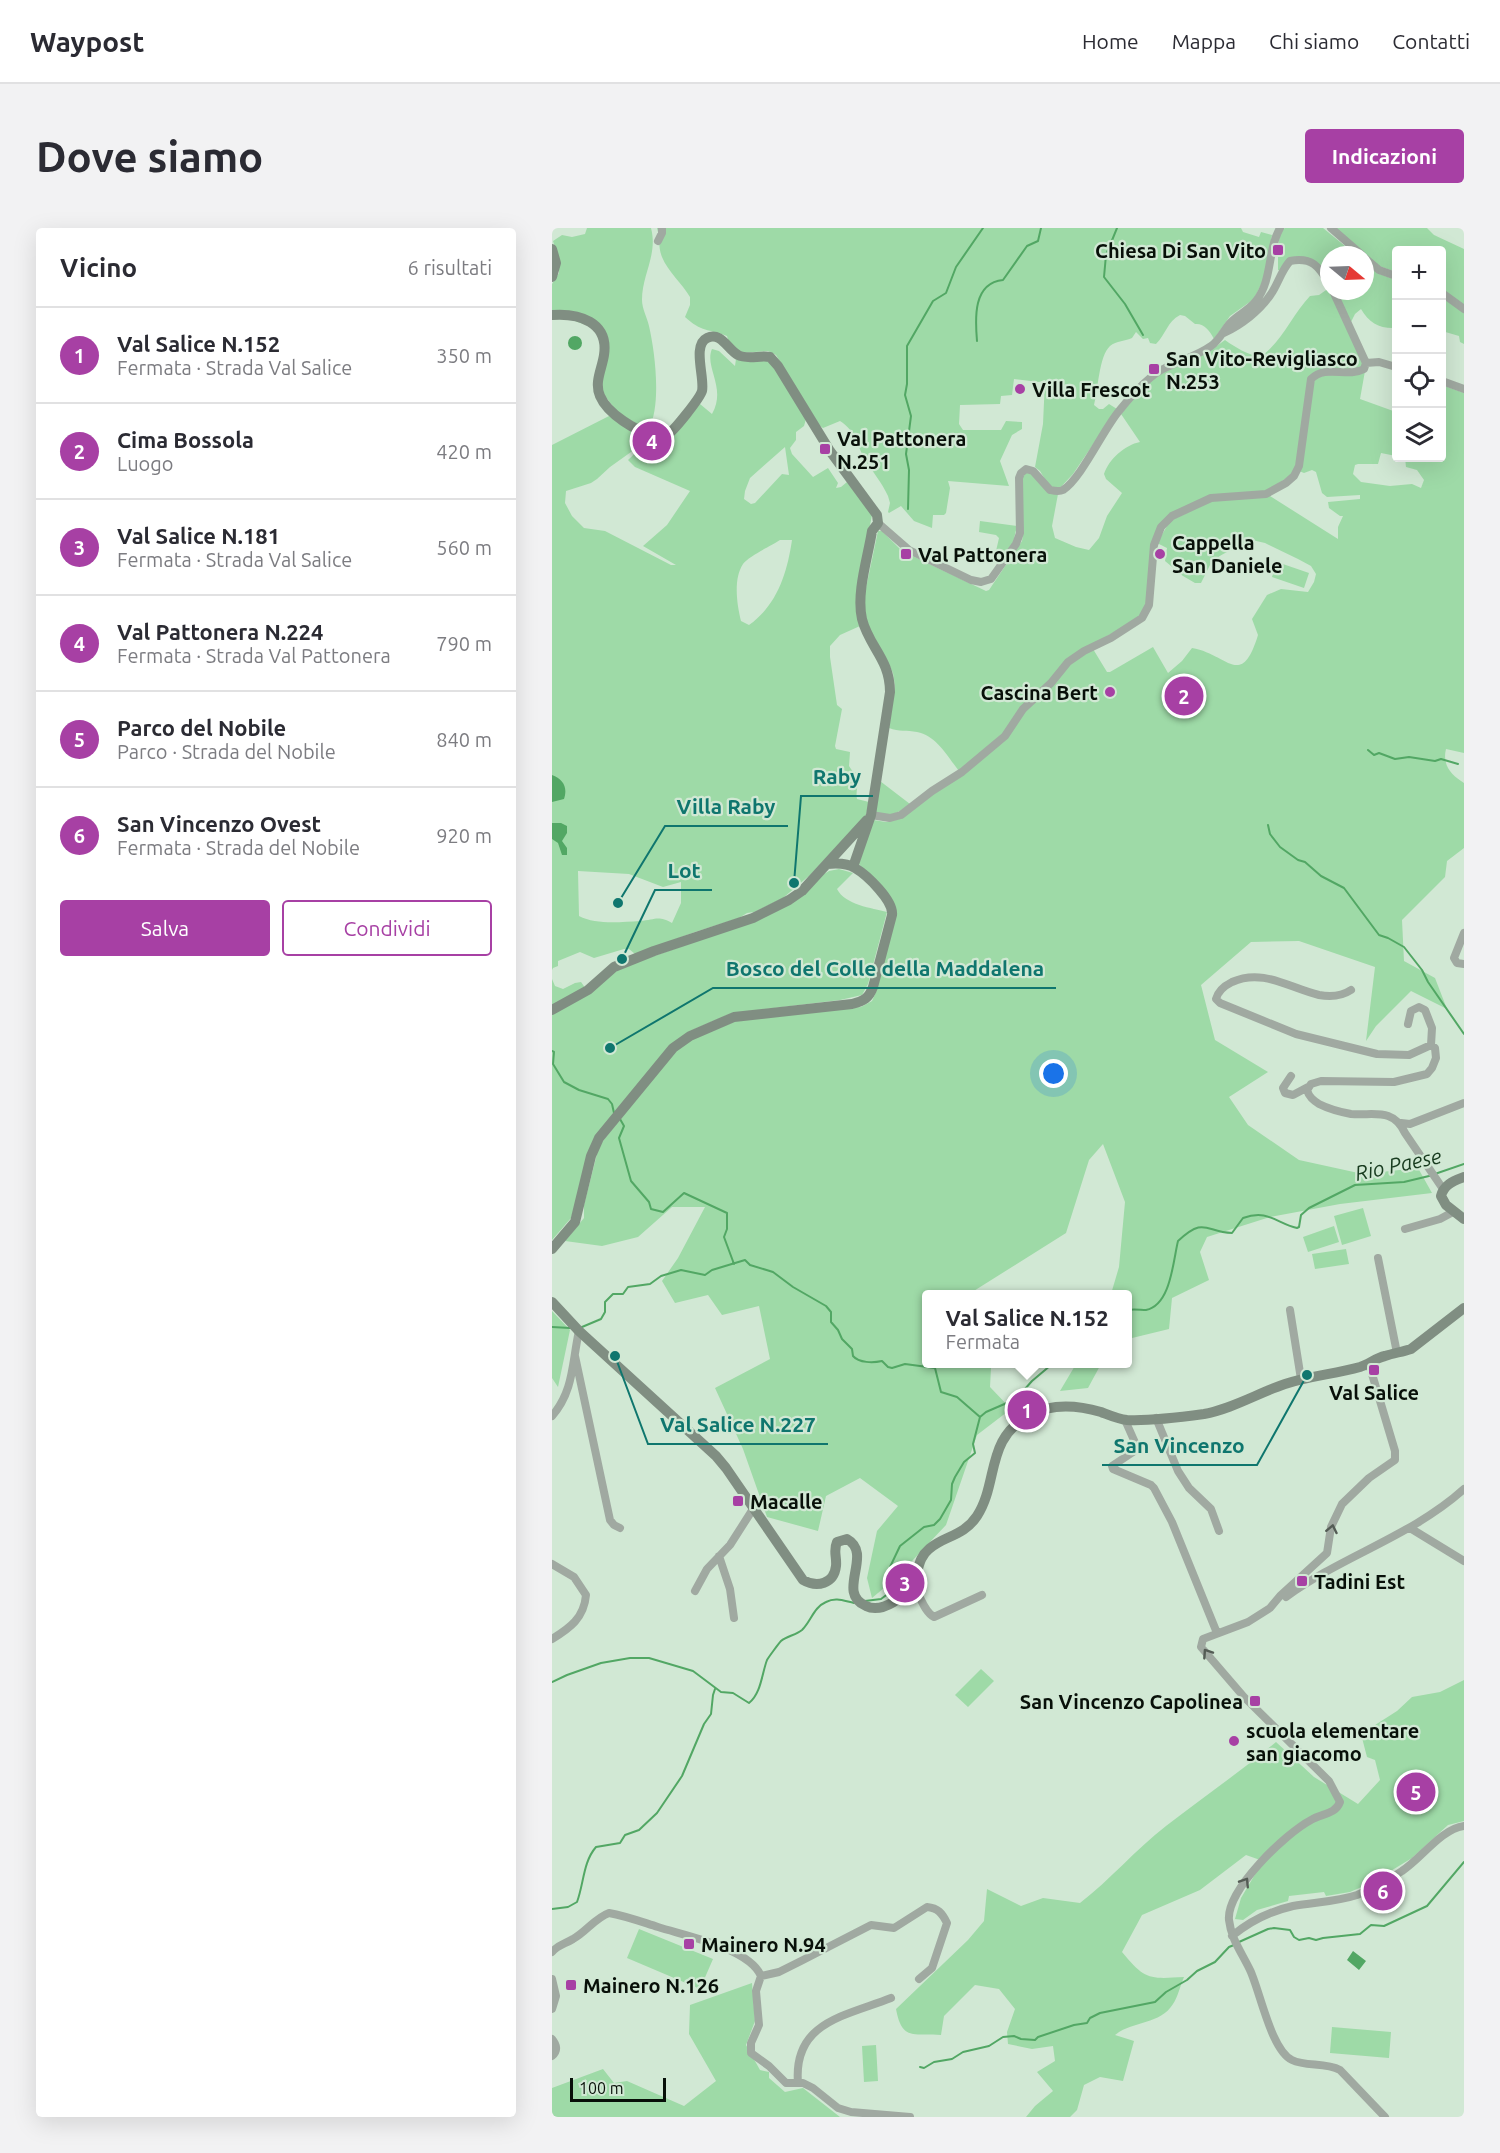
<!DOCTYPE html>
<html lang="it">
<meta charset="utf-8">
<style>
body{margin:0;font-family:Ubuntu,sans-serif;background:#f2f2f3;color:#2b2b33}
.controls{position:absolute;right:18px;top:18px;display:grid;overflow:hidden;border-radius:6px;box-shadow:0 6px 24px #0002}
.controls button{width:54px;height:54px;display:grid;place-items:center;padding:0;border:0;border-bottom:2px solid #e1e1e2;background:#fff;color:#2b2b33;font:30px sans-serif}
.compass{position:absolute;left:768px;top:18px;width:54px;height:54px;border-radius:50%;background:#fff;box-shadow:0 6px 24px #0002;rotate:109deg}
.scale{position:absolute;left:18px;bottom:15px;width:96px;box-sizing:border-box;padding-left:6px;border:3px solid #081009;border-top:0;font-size:16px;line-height:21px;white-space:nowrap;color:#081009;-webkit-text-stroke:4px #d1e8d4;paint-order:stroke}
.you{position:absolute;left:502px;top:846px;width:21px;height:21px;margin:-15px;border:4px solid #fff;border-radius:50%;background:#1a73e8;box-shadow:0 0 0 9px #1a73e833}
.badge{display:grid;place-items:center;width:39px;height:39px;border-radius:50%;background:#a740a4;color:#fff;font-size:20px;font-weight:700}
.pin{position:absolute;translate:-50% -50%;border:3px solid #fff;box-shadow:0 2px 6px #0006}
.popup{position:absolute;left:370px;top:1062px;width:210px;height:78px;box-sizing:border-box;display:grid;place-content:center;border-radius:6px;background:#fff;filter:drop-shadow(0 2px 4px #0005);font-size:20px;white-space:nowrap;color:#7c7c81}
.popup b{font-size:22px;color:#2b2b33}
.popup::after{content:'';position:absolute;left:50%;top:100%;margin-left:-12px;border:12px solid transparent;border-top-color:#fff}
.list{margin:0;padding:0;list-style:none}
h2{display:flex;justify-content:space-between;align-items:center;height:78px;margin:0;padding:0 24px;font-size:26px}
h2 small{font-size:20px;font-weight:400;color:#7c7c81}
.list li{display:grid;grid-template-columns:39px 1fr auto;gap:18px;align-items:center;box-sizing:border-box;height:96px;padding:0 24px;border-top:2px solid #e1e1e2}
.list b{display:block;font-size:22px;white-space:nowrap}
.list p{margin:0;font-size:20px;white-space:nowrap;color:#7c7c81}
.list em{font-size:20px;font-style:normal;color:#7c7c81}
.actions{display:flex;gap:12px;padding:18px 24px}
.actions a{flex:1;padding:14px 0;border:2px solid #a740a4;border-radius:6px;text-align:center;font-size:21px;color:#a740a4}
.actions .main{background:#a740a4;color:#fff}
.icon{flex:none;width:33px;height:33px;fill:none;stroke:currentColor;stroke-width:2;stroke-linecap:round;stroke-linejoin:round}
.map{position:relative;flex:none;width:912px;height:1889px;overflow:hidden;border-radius:6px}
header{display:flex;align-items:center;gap:36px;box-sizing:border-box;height:84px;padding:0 30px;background:#fff;border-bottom:2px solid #e1e1e2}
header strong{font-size:28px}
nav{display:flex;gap:33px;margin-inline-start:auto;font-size:21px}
.intro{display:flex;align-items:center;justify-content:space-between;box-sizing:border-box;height:144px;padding:0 36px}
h1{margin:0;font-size:42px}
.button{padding:15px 27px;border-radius:6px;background:#a740a4;color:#fff;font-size:21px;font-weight:700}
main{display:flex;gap:36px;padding:0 36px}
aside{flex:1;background:#fff;border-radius:6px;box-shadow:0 6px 24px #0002}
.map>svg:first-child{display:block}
</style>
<header>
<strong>Waypost</strong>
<nav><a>Home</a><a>Mappa</a><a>Chi siamo</a><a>Contatti</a></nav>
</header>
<div class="intro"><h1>Dove siamo</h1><a class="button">Indicazioni</a></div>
<main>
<aside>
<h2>Vicino<small>6 risultati</small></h2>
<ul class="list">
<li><span class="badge">1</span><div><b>Val Salice N.152</b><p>Fermata · Strada Val Salice</p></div><em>350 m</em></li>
<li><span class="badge">2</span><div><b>Cima Bossola</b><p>Luogo</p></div><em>420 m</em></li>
<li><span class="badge">3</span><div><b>Val Salice N.181</b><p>Fermata · Strada Val Salice</p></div><em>560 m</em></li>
<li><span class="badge">4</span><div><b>Val Pattonera N.224</b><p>Fermata · Strada Val Pattonera</p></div><em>790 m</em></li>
<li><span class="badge">5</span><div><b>Parco del Nobile</b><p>Parco · Strada del Nobile</p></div><em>840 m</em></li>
<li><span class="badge">6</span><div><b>San Vincenzo Ovest</b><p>Fermata · Strada del Nobile</p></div><em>920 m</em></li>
</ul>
<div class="actions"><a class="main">Salva</a><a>Condividi</a></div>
</aside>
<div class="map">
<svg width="912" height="1889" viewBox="0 0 912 1889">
<rect width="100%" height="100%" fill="#d1e8d4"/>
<path fill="#9edaa7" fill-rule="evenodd" d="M35,0H99C106,27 90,46 90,72C90,81 95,89 97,98C103,124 110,179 96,202L66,185L50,164L51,103L0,85V56L7,45V32L1,13L10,7L20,9L33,6Z
M105,0H689L691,4L707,9L709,4L720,7L714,46L702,71L678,88L662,111C658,103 652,95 643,96L633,88L628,87C615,94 614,106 604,116L598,115L596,110L591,111L584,104L580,110C574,113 564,113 558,118C547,128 546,162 542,177L547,181H551L557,176L565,181L521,246L507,261L497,258L488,243L483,239L491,196L493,152L487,154L462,151L460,167L449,168L448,176L408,177L407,196L411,202H449L454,193L470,194V201L460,207L448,233L457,258L396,253L398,260L394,285L392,287H381L380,300L362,293L349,278L337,285L336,284L338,275L336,268C330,255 321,244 313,232C305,217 303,202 288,193L271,200L268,198L224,127L216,123L188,125L177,115L175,108C157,101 149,104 133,89L138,77V69C130,55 116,44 110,29C106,19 108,10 105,0Z
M733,0H771L804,27H777V49C769,36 762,33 747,29L729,43L726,42V18L729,2Z
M784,0H875L882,7L912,21V78L890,62V22H844V44L827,38Z
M813,34L825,45L844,52V100C828,101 817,95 809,81L803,86L799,94L784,63H813Z
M777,60L811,135L810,140L764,145L745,237L740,246L713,265L658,268L608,299L596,371L588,389L531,422L452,506L407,543C395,528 385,508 365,504C355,502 347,504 337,500L343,458L341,445L335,432L315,396L311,374L326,303H330L350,323L434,363L437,362L470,313L471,307L470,250L473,245H478L506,266L500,298L503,310L524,319L537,322L547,310L555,288L570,265L554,251L552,246C557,231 573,217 588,214L569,186C581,170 596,153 614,143C633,132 655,126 673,112C684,120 695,126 708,129C730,114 740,87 758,68L767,67Z
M890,69L912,85V116L908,114L907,108L890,103Z
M160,121L167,123L183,138L184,131H218L254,191L252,198L244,204V212L238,220L240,226L261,249L276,240L286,255L284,260L289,259L295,254L320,287L311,334L308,398L288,407L278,418V429L285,477L290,481L283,518L284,521L298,524L297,538L301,544L306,545C308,554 303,562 305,571L317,574L314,587L258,647L231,670L202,684L195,685L187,690L143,704L83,726L77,721H72L42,730L28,724L6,733V738L1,740L0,742V217L59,187L92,209L79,224L58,239L45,251L39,255L14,263L13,275L20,288L32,300L53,303L119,337H124L91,318L115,297L138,263L83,239L76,232L97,212L104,213L148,176L160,186C175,160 152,139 160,121ZM233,219L237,247L230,246L203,275L199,276L192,271L193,263L198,250ZM228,312H240C235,346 225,377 197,397L189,393C185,377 181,351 191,336C197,328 219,318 228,312ZM26,643L77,646L111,659L129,654V675L120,695C106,687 103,692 88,693C69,694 44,697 27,688Z
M813,143L808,171L844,184V228L829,225L826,236H806L803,237L801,246L809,254L838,258L860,256L869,260L872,252L865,242L854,239L853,230H890V157L912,165V525L894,521C890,537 899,547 912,555V620L895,633L893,649L850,692L852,733L883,750L895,781L859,763L824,798L814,813L823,739L747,713L699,714L649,757L663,812L716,844L677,869L696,897L747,932L811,946L866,940L880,965L788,976L718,989L655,1009L648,1024L657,1052L620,1070L617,1101L576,1111V1066H559L567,1039L573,974L551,916L537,932L514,1005L417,1066H374V1136H422L439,1140L438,1159L459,1181L425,1207L394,1297L344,1350L320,1370L315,1350L325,1303L346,1278L308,1250L274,1268L266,1303L215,1289L191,1221L163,1160L218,1131L207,1078L170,1087L156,1067L123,1075L110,1053L126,1030L153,979H120L86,1009L50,1018L13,1013L32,990V977L47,918L117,829L134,814L184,793L309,779L320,773L324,764L344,688L307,636L321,592L334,594L343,592L399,553L466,491L519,433L541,421L555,444H558L601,419L616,445L630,433L640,420C676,426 689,462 706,407L700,391L715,367L729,361L756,364L762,354L764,346L759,338L746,331L713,315L700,312C687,321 667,324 658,337C655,343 652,349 649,355H643L631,348L613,333L615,320L605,315L618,293L660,273L718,268L786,311V299L791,288H788L777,280L776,274L808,271V267L775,269L770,265L764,244L760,242L752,245L747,243L758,166L763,149Z
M428,293L465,298L461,315L450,328L444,323L447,310L444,307L427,304Z
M725,334L757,345L752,360L720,349Z
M328,553L358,576C343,587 341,588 322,585Z
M287,641L301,645L285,661C293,677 320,680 335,684L316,756L310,767L288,772L180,785L138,803L45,907L19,990L0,1012V784L62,742L185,699L277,643Z
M0,751L3,758L11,761L23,755L29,754L34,761L0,778Z
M811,980L819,1008L790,1017L782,988Z
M782,998L787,1014L756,1024L751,1009Z
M794,1021L797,1036L763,1041L760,1026Z
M0,1083L18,1102L6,1159L0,1150Z
M524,1136H549L536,1160L508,1163Z
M429,1441L442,1453L416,1479L403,1467Z
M912,1452V1593L896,1597L860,1630L819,1655L798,1664L774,1668L772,1664L737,1668L736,1673L705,1682L691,1692L683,1691L689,1670L711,1633L694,1627L648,1662L590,1687L570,1724C593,1752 597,1751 632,1749C628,1758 626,1769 621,1776C608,1797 580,1793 563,1807L582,1813L571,1853L548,1849L532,1857L525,1882L518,1889H474L483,1878L501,1863L485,1844L503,1833L501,1818L480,1821L456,1816L455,1804L463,1781L447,1761L423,1757L392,1788L389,1807C361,1805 350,1813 344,1781L416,1712L432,1693L435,1661L469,1678L491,1670L528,1675C558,1652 583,1622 614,1598C650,1570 688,1544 724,1514L762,1549L806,1576L828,1552L823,1532L815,1529L809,1506L845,1483L860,1469L888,1464Z
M87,1701L161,1731L148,1761L75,1730Z
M200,1755L203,1793L194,1817L208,1842L217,1844V1850L233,1864L251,1860L288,1889H0V1860L51,1841L62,1855L75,1853L132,1878L164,1853L137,1806L138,1777Z
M780,1799L839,1804L837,1830L778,1825Z
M324,1817L326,1853L312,1854L310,1818Z"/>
<path fill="#52a764" d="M16 115a7 7 0 1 1 14 0a7 7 0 1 1-14 0Z
M0,547C11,551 16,559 12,571L0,574Z
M0,595H9L15,598V605L10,613L15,620V627H10L6,615L0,611Z
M801,1723L814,1733L807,1742L795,1732Z"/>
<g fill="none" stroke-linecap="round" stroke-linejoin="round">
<path stroke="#52a764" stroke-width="2" d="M565,0L554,27L552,49L573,76L591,107
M425,113C423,90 421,55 451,52L475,18L486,13L489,0
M356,281L357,242L354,226L359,188L353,167L355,156V118L381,73L394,65L404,39L431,0
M816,522L822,527L827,525L843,531L857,529L883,533L889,531L906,536
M716,597L718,606L728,619L746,632L753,634L769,648L792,660L827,707L836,710L852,719L870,742L876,754L912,806
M0,823L2,824L1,836L12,854L27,862L56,871L60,876L62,885
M68,891L72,898L67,910L79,953L97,974L99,981L111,984L132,965L175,985V1001L172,1009L182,1036
M576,1082C581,1081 589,1082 594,1082C619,1077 621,1033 626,1013C653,988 653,1004 680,1005L691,990C716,981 724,995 745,1000L747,999L749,987L757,980L803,957L852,954L877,948L912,936
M0,1099L18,1100
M30,1099L49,1091L53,1084V1074L61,1066H71L76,1059L98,1056L109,1048L129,1042L153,1047L160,1042L193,1032L198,1037L221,1044L241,1059L274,1078L279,1084V1094L286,1102L290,1111L300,1121L301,1128C307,1135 321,1135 330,1133L336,1139L340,1140L353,1136L383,1140L389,1164L405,1169L428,1189
M313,1373L329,1371L337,1365L338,1339L348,1318L372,1299L382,1297L388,1291L399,1272L400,1256L403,1249L412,1234L423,1225L421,1216L428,1189L434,1184L464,1171L480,1153L499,1137L511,1138L524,1136
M0,1454L15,1447L49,1435L78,1430H97L141,1443L169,1464L181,1465L197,1475C209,1466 210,1445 215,1432C216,1430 227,1415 229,1413C235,1408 244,1407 250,1402C259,1393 262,1379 274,1374C284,1369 292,1373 302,1375
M0,1681L16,1679L25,1674C32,1655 31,1634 44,1619L68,1615L73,1607L87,1602L105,1585L130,1548L152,1496L159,1486L161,1467L163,1461
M687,1714L716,1701L722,1700L738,1702L742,1709L747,1712L757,1710L764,1712L771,1710L808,1706L819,1697L832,1698L875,1678L912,1634
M368,1839L372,1840L382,1834L400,1831L411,1824L437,1818L451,1809L462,1808L469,1811L483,1812L486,1809L522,1797L535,1795L538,1790L548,1785L603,1774L614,1764L635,1752L645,1743L663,1734L677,1719L682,1717"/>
<path stroke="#a0a9a1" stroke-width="8" d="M779,0L810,27
M106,13L110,5V0
M813,30L827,42L844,48
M781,63L814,135
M890,65L912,81
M672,105C689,97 708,83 719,66C726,56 729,43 738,33C760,29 767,38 777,56
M814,135L827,134L844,139
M890,153L912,161
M326,295L357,322L419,352L429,354L439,351L464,316L468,305L467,250L469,245L474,241L481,243L498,262C503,263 507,264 511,262C529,251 551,202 567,183C579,168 596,148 613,140C629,132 645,128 659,118C668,112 672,101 679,94C687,86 697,82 704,73C721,51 715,23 728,0
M319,587L338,590L349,587L380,563L410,544L453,508L471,481L499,455L516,434L532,423L559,410L590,390L597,377L602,317L609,299L620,288L659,270L714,266L734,255L742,248L747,238L759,151C774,136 795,150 812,141L814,135
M912,705L902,730L905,735L912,736
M799,762C790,768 778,769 767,767C737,760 711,740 680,754C672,758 666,763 664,771L668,775L744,806L825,826L857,827L879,817L883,820L884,830L880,840L875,846L842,854L769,853L759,856L755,862C757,869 761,872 767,876C777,881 788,884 799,886C821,888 841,879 853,905L891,961
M856,796L859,783L867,779L873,782L880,800L879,817
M739,848L731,860L733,865L741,867L756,859
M849,895L858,896L912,875
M853,1001L888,991L901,984
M826,1030L845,1125
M738,1082L749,1151
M23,1128L58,1292L62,1297L68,1300
M817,1136L843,1223V1232L817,1250L790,1276L779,1299L775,1325L728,1368L718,1380L696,1394L651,1411L649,1419L692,1469L777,1553L788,1574C783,1587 770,1585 759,1592C734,1605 674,1662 677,1692C679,1711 690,1725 698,1742C708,1763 719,1822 740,1832C754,1839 773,1834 788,1842L833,1889
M0,1188C22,1163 20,1134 27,1103
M604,1190L626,1243L637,1260L659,1281L667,1303
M573,1192L585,1219L581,1224L560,1238L561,1241L599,1257L602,1260L620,1294L665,1405
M858,1300L912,1333
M167,1328L178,1361L182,1390
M0,1336L22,1349L34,1367C32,1390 18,1400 0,1411
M360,1356C368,1365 371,1383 382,1389L430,1367
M143,1363L155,1341L178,1317L201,1281
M734,1369C790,1328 860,1308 912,1261
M680,1708C698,1693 719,1683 741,1678C762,1674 784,1674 805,1667C820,1661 837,1652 850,1643C869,1631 889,1601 912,1598
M0,1724C6,1717 13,1716 21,1711C34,1704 43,1690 57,1685C74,1688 90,1694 106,1699C134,1708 197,1720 209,1748L204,1763L207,1797L199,1815V1825L217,1838L234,1855H251L261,1860L286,1880L299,1884L358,1889
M209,1748L227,1744L249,1733L319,1697L342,1700L375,1679C386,1680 390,1685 395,1695L380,1740L367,1751
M0,1751L4,1768L0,1781
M0,1811C5,1817 6,1823 0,1828
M246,1855C241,1794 293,1788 339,1770"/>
<path stroke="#808e82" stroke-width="10" d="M0,21L4,35L0,49
M0,87C27,85 57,94 52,127C50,141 42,154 48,168C56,187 84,202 102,209C107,210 111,210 115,207C122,203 148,170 150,163C153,150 140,117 155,110C169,103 176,122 186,127C195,132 208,127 218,129L226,138L278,223L325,287L326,295L320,303C316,329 304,365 310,391C317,419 338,431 338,464L319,587L301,639
M0,782L36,762L62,739L102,723L201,690L237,672L250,663L315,592
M912,949C902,953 892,956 889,968L894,977L912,991
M0,1021L23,994L39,928L47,910L121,820L138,808L182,789L300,776C312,773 317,770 321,759L340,687C342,673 315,647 303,640C295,635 284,635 275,636
M0,1074L27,1103L164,1228L174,1240L251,1352C265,1360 282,1356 284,1338C285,1329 281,1323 285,1314L295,1311C322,1326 283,1365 314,1378C330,1386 355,1368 362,1353C367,1342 366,1330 377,1321C393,1307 411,1309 425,1288C447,1254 433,1210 478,1187C500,1175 525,1177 549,1184C557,1187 566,1191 575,1192C596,1193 630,1189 652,1186C680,1181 706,1165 733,1156C757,1148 783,1146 808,1139C817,1136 824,1130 833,1128C842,1125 850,1124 859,1121L912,1080"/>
</g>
<defs><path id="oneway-chevron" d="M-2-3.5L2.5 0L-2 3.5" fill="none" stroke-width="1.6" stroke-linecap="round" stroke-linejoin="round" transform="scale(1.5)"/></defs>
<g stroke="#545c55">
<use href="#oneway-chevron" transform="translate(780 1301) rotate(-78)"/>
<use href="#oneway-chevron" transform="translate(655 1425) rotate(-124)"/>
<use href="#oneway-chevron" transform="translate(693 1654) rotate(-57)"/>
</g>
<g fill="#a740a4" stroke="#d1e8d4" stroke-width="2">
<rect x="720" y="16" width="12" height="12" rx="3"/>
<rect x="596" y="135" width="12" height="12" rx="3"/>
<circle cx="468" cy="161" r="6"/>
<rect x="267" y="215" width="12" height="12" rx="3"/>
<rect x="348" y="320" width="12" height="12" rx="3"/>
<circle cx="608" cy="326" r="6"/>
<circle cx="558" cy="464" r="6"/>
<rect x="816" y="1136" width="12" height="12" rx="3"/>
<rect x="180" y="1267" width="12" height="12" rx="3"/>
<rect x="744" y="1347" width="12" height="12" rx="3"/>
<rect x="697" y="1467" width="12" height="12" rx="3"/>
<circle cx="682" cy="1513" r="6"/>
<rect x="131" y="1710" width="12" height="12" rx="3"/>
<rect x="13" y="1751" width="12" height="12" rx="3"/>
</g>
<g text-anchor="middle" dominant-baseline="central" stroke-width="4.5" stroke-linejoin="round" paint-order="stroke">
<g font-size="20" font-weight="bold" fill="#081009" stroke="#d1e8d4" text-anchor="start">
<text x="714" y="22" text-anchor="end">Chiesa Di San Vito</text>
<text x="614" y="130">San Vito-Revigliasco<tspan x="614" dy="23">N.253</tspan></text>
<text x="480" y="161">Villa Frescot</text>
<text x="285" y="210">Val Pattonera<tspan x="285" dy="23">N.251</tspan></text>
<text x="620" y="314">Cappella<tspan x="620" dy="23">San Daniele</tspan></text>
<text x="366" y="326">Val Pattonera</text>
<text x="546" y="464" text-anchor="end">Cascina Bert</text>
<text x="822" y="1164" text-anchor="middle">Val Salice</text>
<text x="198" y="1273">Macalle</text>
<text x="762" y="1353">Tadini Est</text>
<text x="691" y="1473" text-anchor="end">San Vincenzo Capolinea</text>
<text x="694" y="1502">scuola elementare<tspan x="694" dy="23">san giacomo</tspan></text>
<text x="149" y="1716">Mainero N.94</text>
<text x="31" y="1757">Mainero N.126</text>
</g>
<g font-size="21" font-style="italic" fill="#183b1f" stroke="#d1e8d4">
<text transform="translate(846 936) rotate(-12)">Rio Paese</text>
</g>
</g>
<path fill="none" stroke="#0f766e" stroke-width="2" d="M242 655L249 568H321M66 675L113 598H236M70 731L103 662H160M58 820L161 760H504M63 1128L96 1216H276M755 1147L705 1237H550"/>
<g fill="#0f766e" stroke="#d1e8d4" stroke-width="2">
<circle cx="242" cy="655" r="6"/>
<circle cx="66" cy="675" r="6"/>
<circle cx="70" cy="731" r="6"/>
<circle cx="58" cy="820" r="6"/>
<circle cx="63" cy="1128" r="6"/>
<circle cx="755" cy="1147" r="6"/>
</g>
<g font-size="21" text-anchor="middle" font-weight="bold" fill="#0f766e" stroke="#d1e8d4" stroke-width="4.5" stroke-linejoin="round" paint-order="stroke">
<text x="285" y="556">Raby</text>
<text x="174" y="586">Villa Raby</text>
<text x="132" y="650">Lot</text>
<text x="333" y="748">Bosco del Colle della Maddalena</text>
<text x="186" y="1204">Val Salice N.227</text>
<text x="627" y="1225">San Vincenzo</text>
</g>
</svg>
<div class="controls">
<button>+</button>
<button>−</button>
<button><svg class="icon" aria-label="locate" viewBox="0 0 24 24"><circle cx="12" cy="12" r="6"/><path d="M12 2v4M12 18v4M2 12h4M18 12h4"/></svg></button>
<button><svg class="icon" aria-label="layers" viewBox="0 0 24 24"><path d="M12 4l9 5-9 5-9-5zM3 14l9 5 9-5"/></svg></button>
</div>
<svg class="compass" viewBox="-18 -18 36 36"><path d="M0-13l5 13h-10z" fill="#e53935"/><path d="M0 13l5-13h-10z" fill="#7c7c81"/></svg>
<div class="scale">100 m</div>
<div class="you"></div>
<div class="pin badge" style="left:475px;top:1182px">1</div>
<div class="popup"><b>Val Salice N.152</b>Fermata</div>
<div class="pin badge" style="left:632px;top:468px">2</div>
<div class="pin badge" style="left:353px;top:1355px">3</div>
<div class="pin badge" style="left:100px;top:213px">4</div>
<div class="pin badge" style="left:864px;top:1564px">5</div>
<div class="pin badge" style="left:831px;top:1663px">6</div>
</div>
</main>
